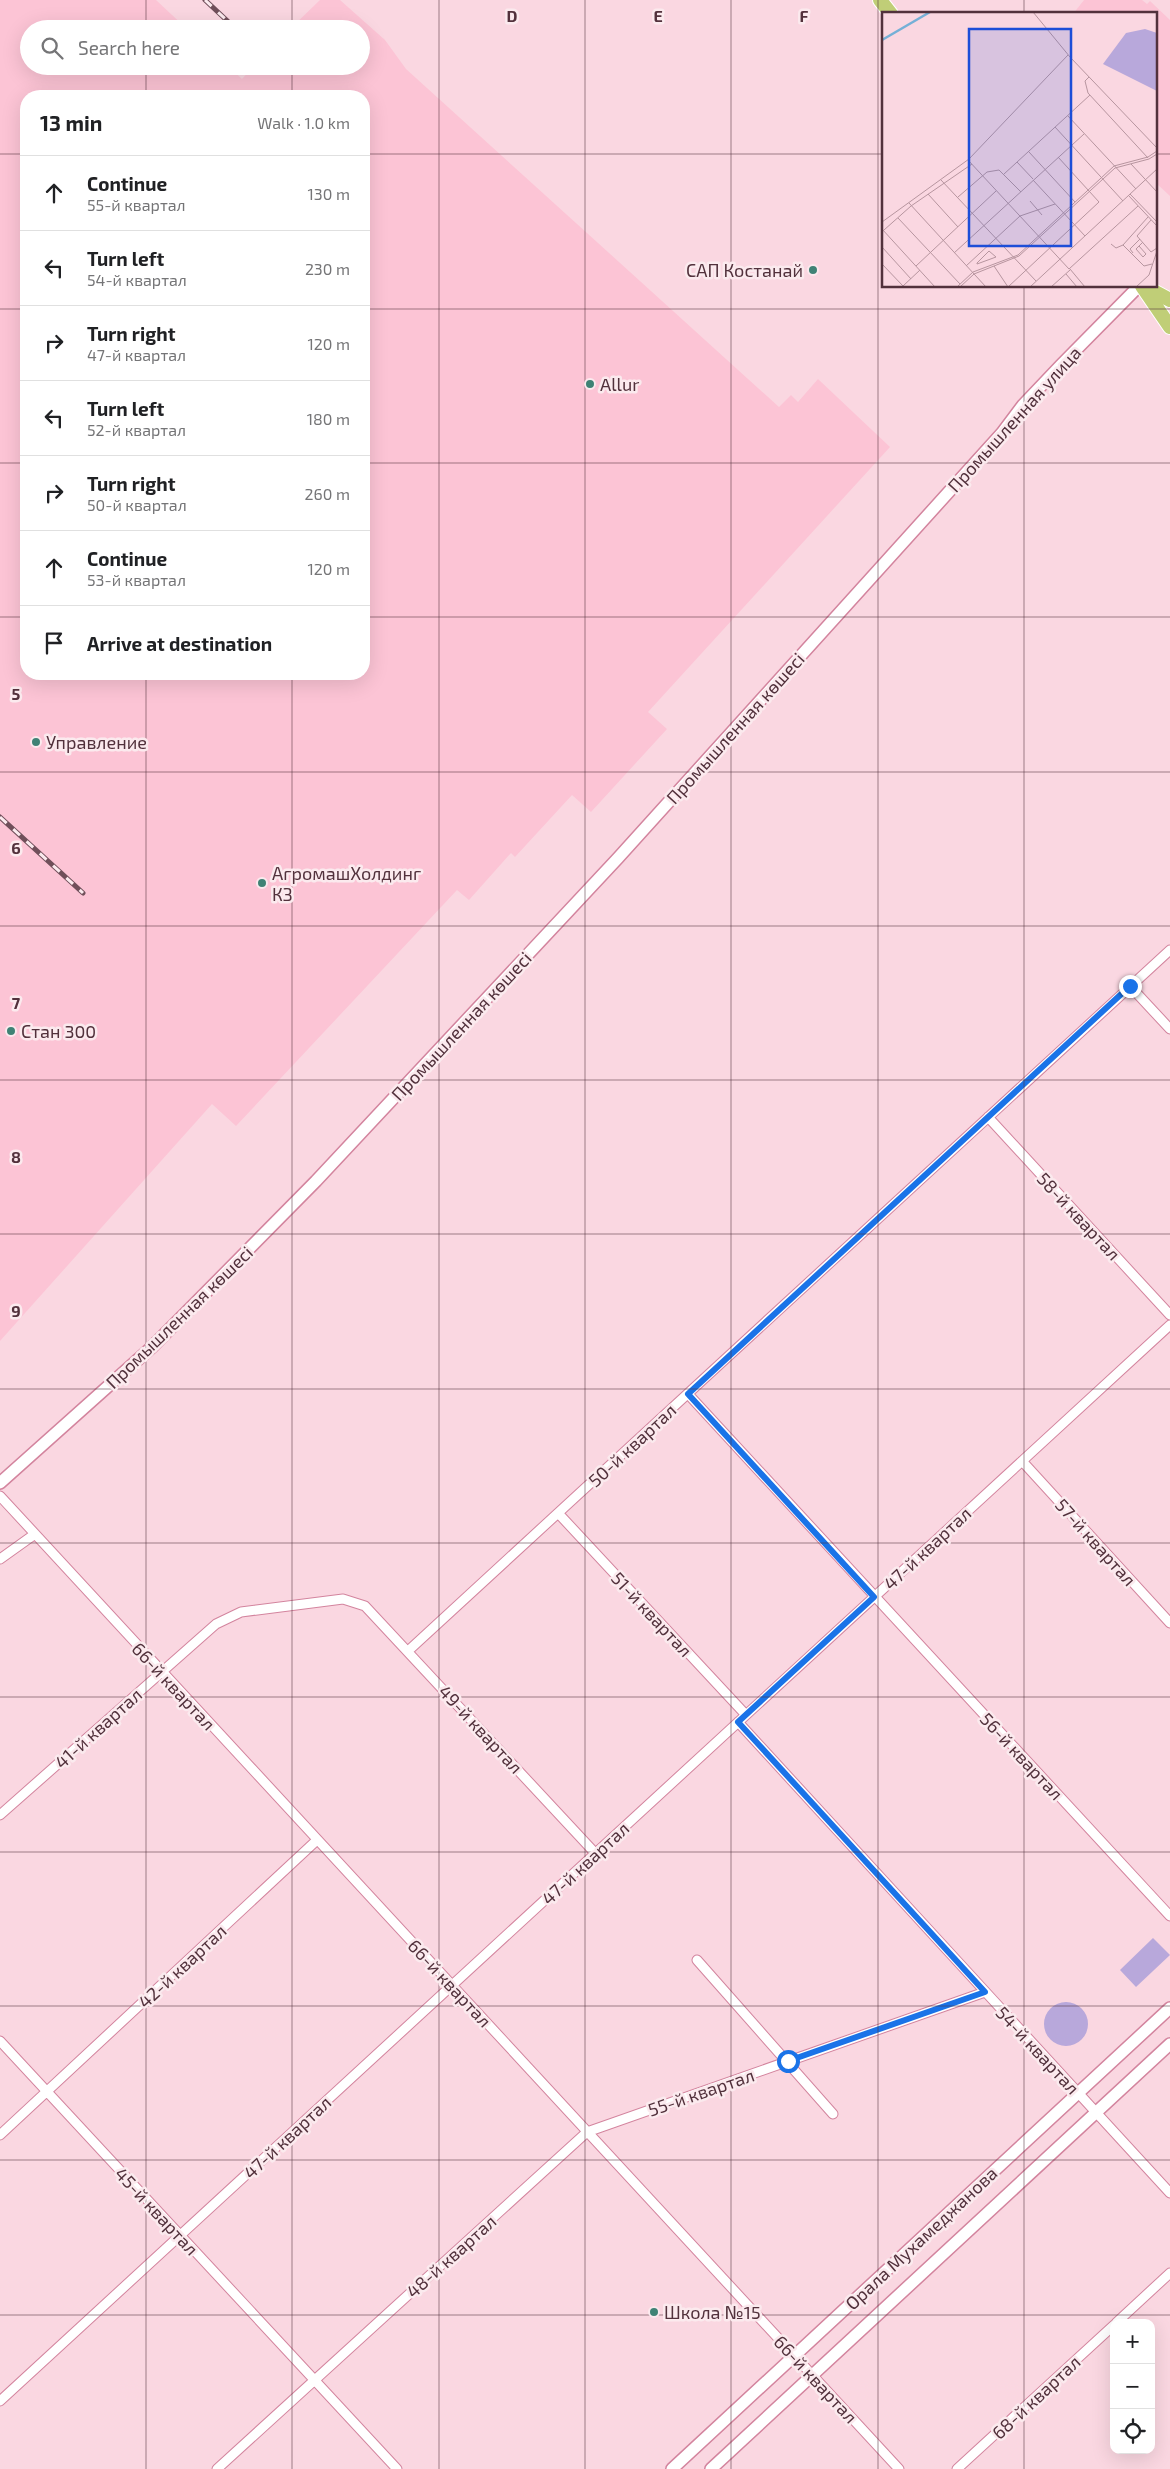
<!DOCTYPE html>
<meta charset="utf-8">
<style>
body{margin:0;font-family:"Exo 2",sans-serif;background:#f2f2f2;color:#202124}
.controls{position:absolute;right:15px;bottom:15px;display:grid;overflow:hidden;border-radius:10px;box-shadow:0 5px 20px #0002}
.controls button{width:45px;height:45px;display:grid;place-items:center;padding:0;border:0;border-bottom:1px solid #e0e0e0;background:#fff;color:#202124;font:25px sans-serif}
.stop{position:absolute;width:15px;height:15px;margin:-11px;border:4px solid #1a73e8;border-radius:50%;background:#fff}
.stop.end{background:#1a73e8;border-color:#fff;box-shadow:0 1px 5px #0008}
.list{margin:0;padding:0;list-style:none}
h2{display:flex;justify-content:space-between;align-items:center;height:65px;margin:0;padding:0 20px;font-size:21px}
h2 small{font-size:16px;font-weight:400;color:#757577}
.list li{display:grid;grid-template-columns:32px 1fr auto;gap:15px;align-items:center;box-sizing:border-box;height:75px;padding:0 20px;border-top:1px solid #e0e0e0}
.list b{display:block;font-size:19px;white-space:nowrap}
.list p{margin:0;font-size:16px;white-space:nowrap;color:#757577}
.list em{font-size:16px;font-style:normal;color:#757577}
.icon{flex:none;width:28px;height:28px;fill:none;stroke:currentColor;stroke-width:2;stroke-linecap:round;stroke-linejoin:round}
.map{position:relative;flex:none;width:1170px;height:2469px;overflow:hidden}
.search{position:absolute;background:#fff;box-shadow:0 5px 20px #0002;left:20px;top:20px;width:350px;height:55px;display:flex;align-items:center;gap:12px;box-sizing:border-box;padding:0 18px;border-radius:28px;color:#757577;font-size:19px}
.panel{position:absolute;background:#fff;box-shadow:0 5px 20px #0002;left:20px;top:90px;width:350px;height:590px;border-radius:20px}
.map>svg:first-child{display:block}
</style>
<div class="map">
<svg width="1170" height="2469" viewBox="0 0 1170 2469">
<rect width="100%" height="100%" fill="#fad7e1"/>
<path fill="#fcc4d5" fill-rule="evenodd" d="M0,0H156L187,29H29V66H228L242,79L254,66H361V29H290L320,0H340L385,40L406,69L779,407L791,395L798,402L818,379L890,447L648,712L667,729L591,812L572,795L515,857L511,853L469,900L457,890L236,1126L212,1104L0,1341ZM26,96H364V674H26Z
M1084,0H1142L1147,4L1150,1L1170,20V196L1156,183V14H1073Z"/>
<path fill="#b8a8db" d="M1153,1938L1170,1955L1136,1987L1120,1970Z
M1044 2024a22 22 0 1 1 44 0a22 22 0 1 1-44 0Z"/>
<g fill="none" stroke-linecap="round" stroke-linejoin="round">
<defs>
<path id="minor" d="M1130,986L1170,1029
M988,1117L1170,1315
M688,1394L1170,1916
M1022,1461L1170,1623
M0,1496L899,2469
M558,1513L746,1715
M0,1559L35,1534
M408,1651L1170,950
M738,1722L1170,2193
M0,1815L216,1624L241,1612L343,1599L365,1606L595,1853
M697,1960L833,2114
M0,2041L397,2469
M0,2135L317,1840
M1116,2323L1170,2273
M0,2401L1170,1325
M217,2469L587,2132L985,1992
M957,2469L1114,2325"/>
<path id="tertiary" d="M0,1483L152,1347L316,1181L618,858L1002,433L1023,405L1061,365L1139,286
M672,2469L1170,2008
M711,2469L1170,2044"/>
<path id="primary" d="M880,0L891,14
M1142,286L1170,327
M1144,286L1170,300"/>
</defs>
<use href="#minor" stroke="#d3849e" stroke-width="11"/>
<use href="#tertiary" stroke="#d3849e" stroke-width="14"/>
<use href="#primary" stroke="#fff" stroke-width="16"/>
<use href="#minor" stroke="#fff" stroke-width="9"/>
<use href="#tertiary" stroke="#fff" stroke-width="11"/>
<use href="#primary" stroke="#c0ce77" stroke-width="14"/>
<defs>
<path id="rail" d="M205,0L236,29
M277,66L282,71
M0,817L83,893"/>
</defs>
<use href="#rail" stroke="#704f5a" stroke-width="5"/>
<use href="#rail" stroke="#fbeaee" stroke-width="3" stroke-dasharray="9" stroke-linecap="butt"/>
</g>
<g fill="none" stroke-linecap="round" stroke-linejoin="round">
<path stroke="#1a73e8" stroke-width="6" d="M788,2061L985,1992L738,1722L874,1597L688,1394L1130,986"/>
</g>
<path fill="none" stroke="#52313c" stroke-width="1" stroke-opacity="0.55" d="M146,0V29M292,0V29M439,0V2469M585,0V2469M731,0V2469M878,0V2469M1024,0V14M146,66V96M292,66V96M0,154H26M364,154H884M1156,154H1170M1024,286V2469M0,309H26M364,309H1170M0,463H26M364,463H1170M0,617H26M364,617H1170M146,674V2469M292,674V2469M0,772H1170M0,926H1170M0,1080H1170M0,1234H1170M0,1389H1170M0,1543H1170M0,1697H1170M0,1852H1170M0,2006H1170M0,2160H1170M0,2315H1170"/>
<g fill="#3f8275" stroke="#fbeaee" stroke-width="2">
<circle cx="813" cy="270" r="5"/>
<circle cx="590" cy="384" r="5"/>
<circle cx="36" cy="742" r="5"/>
<circle cx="262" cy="883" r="5"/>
<circle cx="11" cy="1031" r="5"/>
<circle cx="654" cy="2312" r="5"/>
</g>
<g text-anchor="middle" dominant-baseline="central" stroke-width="5" stroke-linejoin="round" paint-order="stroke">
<g font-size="18" fill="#52313c" stroke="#fbeaee" text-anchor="start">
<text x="803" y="270" text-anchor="end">САП Костанай</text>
<text x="600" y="384">Allur</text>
<text x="46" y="742">Управление</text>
<text x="272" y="873">АгромашХолдинг<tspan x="272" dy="21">КЗ</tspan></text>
<text x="21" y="1031">Стан 300</text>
<text x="664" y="2312">Школа №15</text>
</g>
<g font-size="18" fill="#52313c" stroke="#fbeaee">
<text transform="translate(1014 419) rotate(-48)">Промышленная улица</text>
<text transform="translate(735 728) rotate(-48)">Промышленная көшесі</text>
<text transform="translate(461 1026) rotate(-47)">Промышленная көшесі</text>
<text transform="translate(1079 1216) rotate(47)">58-й квартал</text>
<text transform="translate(179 1317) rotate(-44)">Промышленная көшесі</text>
<text transform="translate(632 1445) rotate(-43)">50-й квартал</text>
<text transform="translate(1096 1542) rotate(48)">57-й квартал</text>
<text transform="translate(927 1548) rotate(-43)">47-й квартал</text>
<text transform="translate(652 1614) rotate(47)">51-й квартал</text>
<text transform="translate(174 1686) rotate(47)">66-й квартал</text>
<text transform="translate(98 1728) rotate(-42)">41-й квартал</text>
<text transform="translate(481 1729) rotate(47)">49-й квартал</text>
<text transform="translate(1022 1756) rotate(47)">56-й квартал</text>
<text transform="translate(585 1863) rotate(-43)">47-й квартал</text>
<text transform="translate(182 1966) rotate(-43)">42-й квартал</text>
<text transform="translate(450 1983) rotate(47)">66-й квартал</text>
<text transform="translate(1038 2050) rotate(47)">54-й квартал</text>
<text transform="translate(701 2092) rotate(-19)">55-й квартал</text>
<text transform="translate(287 2137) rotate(-43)">47-й квартал</text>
<text transform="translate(157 2211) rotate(47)">45-й квартал</text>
<text transform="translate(921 2238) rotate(-43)">Орала Мухамеджанова</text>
<text transform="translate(451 2256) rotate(-42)">48-й квартал</text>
<text transform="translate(816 2379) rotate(47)">66-й квартал</text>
<text transform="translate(1036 2397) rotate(-43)">68-й квартал</text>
</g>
</g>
<g transform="translate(882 12)">
<rect width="275" height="275" fill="#fad7e1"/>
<path d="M263,17L275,21V79L221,52L244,21Z" fill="#b8a8db"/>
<path fill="none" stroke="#75b0d7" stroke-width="2.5" d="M0,28L48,0"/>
<path fill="none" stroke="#b7959f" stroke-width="1" d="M151,0L188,45L275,136M207,65L203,69L206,81L266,146M186,104L254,177M173,115L241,189M147,140L193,190M86,148L187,257L256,194M135,150L151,167M249,152L275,180M122,162L208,83M59,168L154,269M151,168L203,224M46,182L76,215M248,182L275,210M247,184L275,214M76,185L105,160L117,158L139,180M148,189L160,203M27,191L104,275M16,206L78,272M269,208L255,224L269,240L275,236M0,210L87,147L186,43M0,217L53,275M2,218L29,194L90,152M229,232L234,236L241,233L262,254L270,252M241,233L266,205M257,234L264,242L261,245L254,237L261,230M0,235L29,267M107,239L114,245L95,252V251ZM72,241L202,122M251,241L248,237L258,227M0,252L21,274M34,254L114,179M84,254L138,204L173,192M112,254L126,275M188,257L203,275M184,262L195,275M21,274L38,258M75,275L91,260L136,243L232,154L266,145L275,139M78,275L92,262L137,244L233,156L267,147L275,142M126,275L217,190L176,145M148,275L275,157M169,275L188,258M254,275L267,263L275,239"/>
<path fill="#1d4ed8" fill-opacity="0.15" stroke="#1d4ed8" stroke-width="2.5" d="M87,17H189V234H87Z"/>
<rect width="275" height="275" fill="none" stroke="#52313c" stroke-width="2.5"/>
</g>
<g font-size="16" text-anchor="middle" font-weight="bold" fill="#52313c" stroke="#fbeaee" stroke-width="5" stroke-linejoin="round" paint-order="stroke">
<text x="512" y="22">D</text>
<text x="658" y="22">E</text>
<text x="804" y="22">F</text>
<text x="16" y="700">5</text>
<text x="16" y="854">6</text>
<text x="16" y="1009">7</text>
<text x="16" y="1163">8</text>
<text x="16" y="1317">9</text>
</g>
</svg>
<div class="controls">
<button>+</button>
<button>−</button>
<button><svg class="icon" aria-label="locate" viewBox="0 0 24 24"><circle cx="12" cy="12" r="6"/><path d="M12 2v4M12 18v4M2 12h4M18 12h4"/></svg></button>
</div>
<div class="stop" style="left:788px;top:2061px"></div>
<div class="stop end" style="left:1130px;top:986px"></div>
<div class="search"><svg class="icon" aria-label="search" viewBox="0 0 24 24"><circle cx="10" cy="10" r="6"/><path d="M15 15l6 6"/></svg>Search here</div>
<section class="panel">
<h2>13 min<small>Walk · 1.0 km</small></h2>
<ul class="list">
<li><svg class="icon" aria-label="ahead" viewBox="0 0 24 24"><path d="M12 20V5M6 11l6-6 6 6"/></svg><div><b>Continue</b><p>55-й квартал</p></div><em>130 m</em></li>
<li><svg class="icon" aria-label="left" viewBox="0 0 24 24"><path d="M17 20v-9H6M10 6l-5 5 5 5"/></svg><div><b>Turn left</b><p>54-й квартал</p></div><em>230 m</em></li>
<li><svg class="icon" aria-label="right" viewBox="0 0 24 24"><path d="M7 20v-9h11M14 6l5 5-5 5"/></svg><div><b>Turn right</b><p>47-й квартал</p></div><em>120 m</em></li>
<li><svg class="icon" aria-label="left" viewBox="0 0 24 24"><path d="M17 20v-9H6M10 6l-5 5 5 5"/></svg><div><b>Turn left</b><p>52-й квартал</p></div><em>180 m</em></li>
<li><svg class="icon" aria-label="right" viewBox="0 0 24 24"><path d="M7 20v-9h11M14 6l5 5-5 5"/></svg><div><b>Turn right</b><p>50-й квартал</p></div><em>260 m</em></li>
<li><svg class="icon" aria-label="ahead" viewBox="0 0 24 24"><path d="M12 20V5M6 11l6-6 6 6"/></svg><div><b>Continue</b><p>53-й квартал</p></div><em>120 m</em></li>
<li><svg class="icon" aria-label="arrive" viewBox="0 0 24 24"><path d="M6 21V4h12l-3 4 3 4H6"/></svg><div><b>Arrive at destination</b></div></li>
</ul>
</section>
</div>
